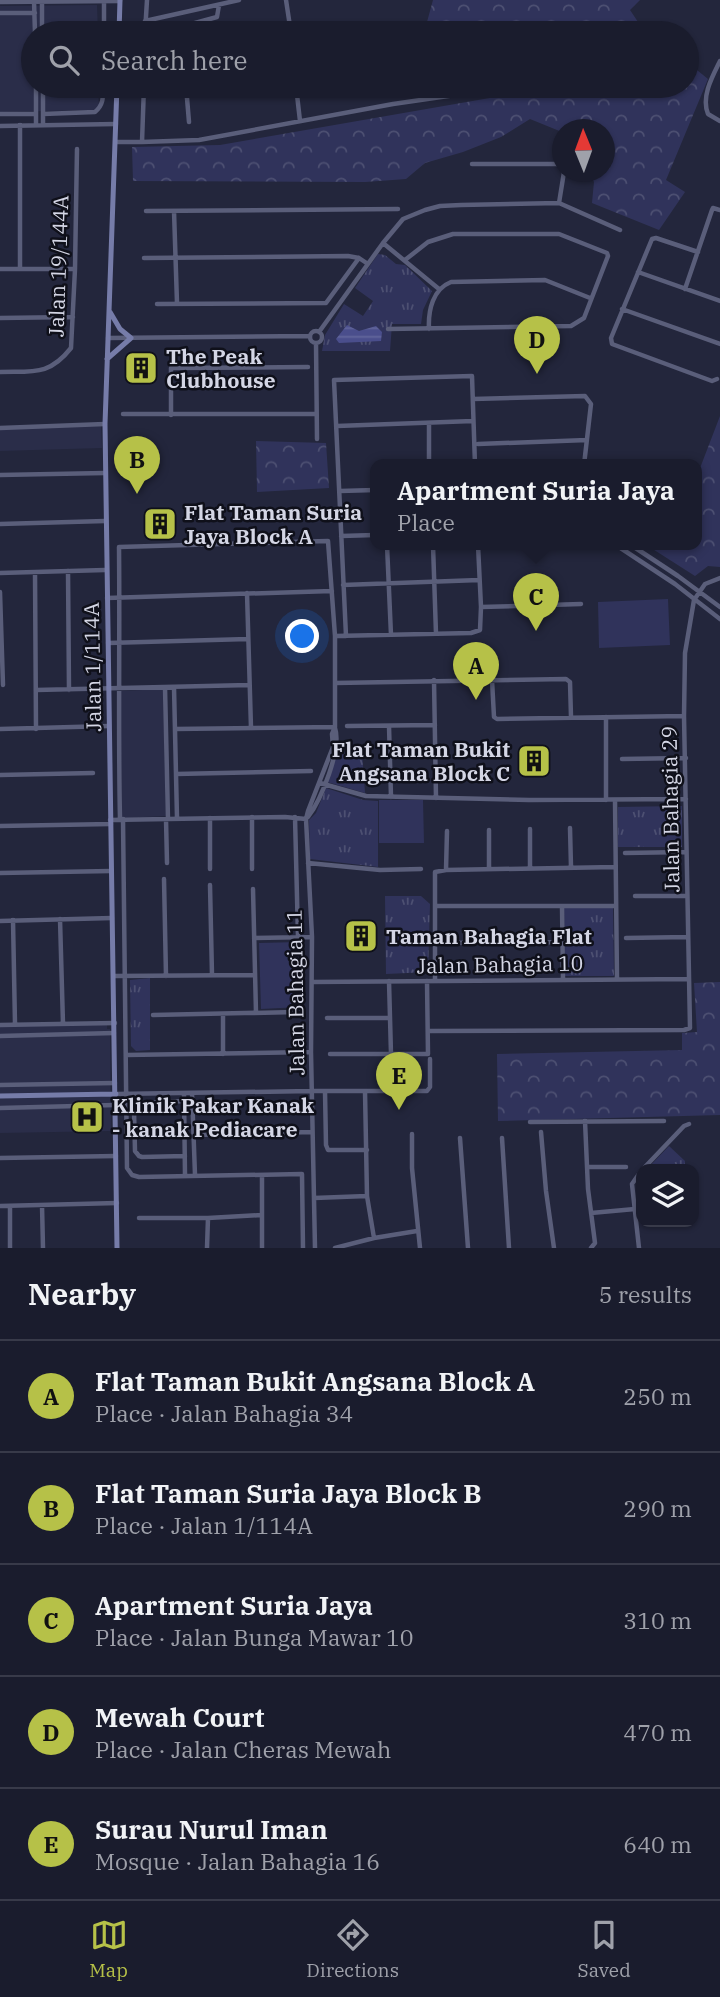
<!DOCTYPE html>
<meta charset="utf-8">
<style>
body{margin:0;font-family:"IBM Plex Serif",serif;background:#232535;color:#f1f3f6}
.controls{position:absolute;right:21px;bottom:21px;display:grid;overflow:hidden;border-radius:14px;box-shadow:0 2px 5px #0004}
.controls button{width:63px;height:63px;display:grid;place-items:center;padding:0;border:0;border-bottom:2px solid #383a49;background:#1a1c2d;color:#f1f3f6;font:35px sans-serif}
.compass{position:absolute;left:552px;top:119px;width:63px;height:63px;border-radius:50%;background:#1a1c2d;box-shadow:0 2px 5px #0004;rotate:359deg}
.you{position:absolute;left:303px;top:637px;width:24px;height:24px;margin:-18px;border:5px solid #fff;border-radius:50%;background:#1a73e8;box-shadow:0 0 0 10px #1a73e833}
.badge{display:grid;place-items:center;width:46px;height:46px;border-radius:50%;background:#b6c148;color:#111;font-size:23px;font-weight:700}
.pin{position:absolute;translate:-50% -58px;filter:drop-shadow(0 2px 4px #0008)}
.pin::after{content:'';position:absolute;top:37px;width:24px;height:21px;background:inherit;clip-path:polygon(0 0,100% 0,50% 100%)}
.popup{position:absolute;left:370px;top:459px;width:332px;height:91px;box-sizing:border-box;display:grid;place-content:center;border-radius:14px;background:#1a1c2d;filter:drop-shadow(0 2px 5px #0005);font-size:23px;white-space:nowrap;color:#9fa1aa}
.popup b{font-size:26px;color:#f1f3f6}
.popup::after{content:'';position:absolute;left:50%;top:100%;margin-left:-14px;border:14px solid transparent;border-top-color:#1a1c2d}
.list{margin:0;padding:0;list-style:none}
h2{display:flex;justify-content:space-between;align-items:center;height:91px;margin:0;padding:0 28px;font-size:30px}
h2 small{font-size:23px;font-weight:400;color:#9fa1aa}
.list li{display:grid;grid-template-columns:46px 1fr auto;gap:21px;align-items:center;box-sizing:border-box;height:112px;padding:0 28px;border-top:2px solid #383a49}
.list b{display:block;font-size:26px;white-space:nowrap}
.list p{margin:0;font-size:23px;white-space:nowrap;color:#9fa1aa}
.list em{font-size:23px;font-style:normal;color:#9fa1aa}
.icon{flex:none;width:38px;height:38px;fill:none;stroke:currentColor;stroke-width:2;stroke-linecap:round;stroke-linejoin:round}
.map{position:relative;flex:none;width:720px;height:1248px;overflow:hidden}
.search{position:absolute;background:#1a1c2d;box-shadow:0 2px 5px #0004;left:21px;right:21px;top:21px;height:77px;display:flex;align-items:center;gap:18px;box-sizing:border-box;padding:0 24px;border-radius:38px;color:#9fa1aa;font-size:26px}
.sheet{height:651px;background:#1a1c2d}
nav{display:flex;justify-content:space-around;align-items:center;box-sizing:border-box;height:98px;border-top:2px solid #383a49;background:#1a1c2d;font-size:19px;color:#9fa1aa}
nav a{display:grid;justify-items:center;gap:4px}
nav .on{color:#b6c148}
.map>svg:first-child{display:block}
</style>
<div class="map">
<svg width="720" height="1248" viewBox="0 0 720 1248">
<defs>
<pattern id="forest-crowns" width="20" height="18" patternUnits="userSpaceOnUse" patternTransform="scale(1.75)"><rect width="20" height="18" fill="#30335b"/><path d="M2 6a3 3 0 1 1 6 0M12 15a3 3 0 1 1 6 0" fill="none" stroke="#4d5072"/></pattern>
<pattern id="park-tufts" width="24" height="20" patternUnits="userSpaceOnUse" patternTransform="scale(1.75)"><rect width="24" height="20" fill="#30335b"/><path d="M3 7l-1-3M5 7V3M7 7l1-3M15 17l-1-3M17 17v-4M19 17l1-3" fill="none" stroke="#4d5072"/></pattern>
<pattern id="water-rules" width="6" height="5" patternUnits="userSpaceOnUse" patternTransform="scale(1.75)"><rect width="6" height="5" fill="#4a4e8c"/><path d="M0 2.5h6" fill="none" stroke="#63679c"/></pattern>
</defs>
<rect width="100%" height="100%" fill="#23263c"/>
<path fill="#2a2d49" d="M97,5L98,33H33V86H98L99,107L94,110L0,112V6Z
M101,426L102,448L0,451V429Z
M163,689L166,816L122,818L120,691Z
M107,1024V1029H110L111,1131L0,1133V1027Z"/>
<path fill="#30335b" d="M668,599L670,645L599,648L598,602Z
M379,800H423L424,843H379Z
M298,942L301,1007L261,1009L259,943Z"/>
<path fill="url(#forest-crowns)" d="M433,0H640L630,10L642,28L649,33H424Z
M687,62L708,79L666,180L685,192L659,230L592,203L594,182L589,172H604V130H562V132L530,119L501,137L463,152L425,163L406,179L365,182L133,181L132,147L220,145L507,95L511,86H687Z
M720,416V567L708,566L695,576L648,546L697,545V476Z
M256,441L326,443L329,488L257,492Z
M720,982V1115L498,1121L497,1054L682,1050V1033L697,1032L694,983Z"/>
<path fill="url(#park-tufts)" d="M378,254L385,255L396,264L405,265L432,291L423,310L421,324H392L390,351H322L325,335L344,304L363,316L373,301L355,288Z
M339,749L346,752L362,751L365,793L327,782Z
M326,788L363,800L378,801V867L310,859L309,820L316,813Z
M682,806V847H618V807Z
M385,896H421L430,904L428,972L386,974Z
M564,907H613L614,976H565Z
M150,978V1050L136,1051L131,1046L130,980Z
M669,1146L685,1161V1169H647Z"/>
<path fill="url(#water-rules)" d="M347,325L359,331L376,326L382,332L381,341L339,343L336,339Z"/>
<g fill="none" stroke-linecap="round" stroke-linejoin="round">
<path stroke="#5a5e7a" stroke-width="4.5" d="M286,0L291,33
M34,1L35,33
M42,1V33
M0,2L120,1
M0,13H35
M145,21L239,0
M104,33V1
M145,33L147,0
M181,33L184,26L217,17L219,5
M720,61C712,77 701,97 708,114L720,121
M36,86V125
M43,86V125
M144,86L142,142L199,140L393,104L469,93
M186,86L189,122
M296,86L300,121
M0,114H36
M43,114L95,112C104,105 103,96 103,86
M20,125V269
M0,126L116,124
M116,142H142
M472,164H557L562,167
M559,203L564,172
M146,211L398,209
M174,211L177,303
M383,243L439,289
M698,252L656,238L652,239L611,338L612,344L712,381L717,379
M144,258L348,256L359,258L368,264
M0,269H75
M638,272L720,301
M685,289L712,210L713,208L720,210
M157,304L326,303L359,258
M622,309L720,344
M0,318L73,317
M388,329L571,326L584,318L608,256L607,253L559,234H453L428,242L405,260
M429,329C428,310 433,289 451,282L545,280L590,298
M310 337a6 6 0 1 1 12 0a6 6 0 1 1-12 0Z
M319,332L383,243L403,219L425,210L440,206L461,205L559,203L620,230
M108,338L310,336
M316,343L317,439
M0,372C33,371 49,376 71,348L75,269L77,149
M473,399L585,396L591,404L584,465
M123,414H316
M171,415V368L308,367
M429,424V465
M337,426L473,421
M0,428L105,424
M478,444L587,440
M0,475L105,473
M340,491L375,490
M0,524L105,521
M341,536L375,535
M387,545L391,635
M433,545L436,634
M616,545L675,584L720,619
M631,545L678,576L720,607
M68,571L69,690
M35,572L36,729
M0,573L105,570
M343,585L479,580
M0,592L3,685
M247,593L251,728
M107,598L332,591
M481,607L581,604
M335,636L471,633L480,630L481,607L478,545
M346,636L334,380L472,376L475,465
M108,643L248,639
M434,680L436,798
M492,680L494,717L497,719L684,716
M335,683L566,679L570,682L571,717
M165,687L168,819
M174,687L177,818
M36,690L249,685
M606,717V800
M347,726L435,725
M389,726L391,797
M0,729L109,726
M175,729L335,727
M622,759L686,758
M176,774L311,771
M0,775L93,773
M320,783L366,796L529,800L686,799
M615,800L617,979
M252,817V869
M295,817L298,937
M308,817C321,800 342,749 335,728
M120,819C118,728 120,638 119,547L328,541L335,636V727L332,734L333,747L308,811L306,819L312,937L311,1052L315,1248
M123,819L127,1168L132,1175L139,1177L302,1174L303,1248
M166,819L167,863
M110,820L285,817L306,819
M0,826L111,824
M570,828L571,867
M530,829V868
M489,830V869
M625,853L686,852
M308,863L380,870L421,869
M210,869V818
M446,870L447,831
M0,873L111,871
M164,879L166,976
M210,885L212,975
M253,889L256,1013
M635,896H687
M435,906H616
M562,906L563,980
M60,919L63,1024
M13,920L15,1024
M0,921L112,918
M254,938L312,937
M626,938L688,937
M435,943L562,942
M114,976L255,975
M389,981L391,1054
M435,981V872L446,870L615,867
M312,982L689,979
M153,1015L296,1012
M327,1018H390
M0,1025L115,1023
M428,1031L684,1030L690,1028L684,716L685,653L694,600L705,584L720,578
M0,1036L114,1033
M223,1054V1014
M330,1054H428L427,981
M126,1055L311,1052
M0,1085L115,1083
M325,1091L326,1145L328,1150H367
M365,1091L367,1196L374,1238
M192,1093L195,1175
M116,1094L312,1091H427L430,1087V1059
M184,1094L185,1176
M184,1101L141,1103L136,1106L134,1110L135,1151L139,1156L142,1157L185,1156
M0,1108L115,1105
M585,1121L588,1189L595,1243L591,1248
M530,1122L664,1121
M541,1132L546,1191L554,1248
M412,1134V1168L420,1248
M194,1135L312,1132
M460,1138L468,1248
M502,1138L509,1248
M0,1158L116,1156
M587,1167H626
M643,1169L684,1126L689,1124
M262,1175V1248
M314,1198L367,1196
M42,1205L43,1248
M0,1206L117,1203
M10,1206V1248
M591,1213L635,1209
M139,1218H208L261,1215
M207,1248L208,1218
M335,1248L374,1238L417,1231
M639,1248L632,1184L641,1171"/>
<path stroke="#767ca9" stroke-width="5" d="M119,33L120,0
M107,359L131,338L120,329L110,312
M0,1096L116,1094
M117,1248L105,424L117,86"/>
</g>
<defs>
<symbol id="building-square" viewBox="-11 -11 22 22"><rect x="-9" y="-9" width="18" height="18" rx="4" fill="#b6c148" stroke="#0f101a"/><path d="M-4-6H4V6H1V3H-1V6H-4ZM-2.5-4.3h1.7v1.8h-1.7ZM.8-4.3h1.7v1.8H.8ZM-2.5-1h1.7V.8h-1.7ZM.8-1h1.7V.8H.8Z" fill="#111"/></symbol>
<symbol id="hospital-square" viewBox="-11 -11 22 22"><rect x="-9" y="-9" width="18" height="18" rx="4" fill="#b6c148" stroke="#0f101a"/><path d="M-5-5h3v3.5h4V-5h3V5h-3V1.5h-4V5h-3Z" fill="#111"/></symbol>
</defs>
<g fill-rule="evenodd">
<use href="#building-square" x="122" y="349" width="38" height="38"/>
<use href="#building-square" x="141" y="505" width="38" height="38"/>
<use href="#building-square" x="515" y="742" width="38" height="38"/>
<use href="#building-square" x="342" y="917" width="38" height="38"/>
<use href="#hospital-square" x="68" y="1098" width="38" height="38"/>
</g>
<g text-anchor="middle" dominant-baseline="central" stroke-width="5" stroke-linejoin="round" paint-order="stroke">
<g font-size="21" fill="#d4d6e5" stroke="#0f101a">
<text transform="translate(58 266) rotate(-88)">Jalan 19/144A</text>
<text transform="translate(92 667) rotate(-91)">Jalan 1/114A</text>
<text transform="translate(670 809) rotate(-91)">Jalan Bahagia 29</text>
<text transform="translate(500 964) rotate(-1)">Jalan Bahagia 10</text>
<text transform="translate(295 992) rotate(-91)">Jalan Bahagia 11</text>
</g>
<g font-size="21" font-weight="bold" fill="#d4d6e5" stroke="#0f101a" text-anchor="start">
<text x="166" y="356">The Peak<tspan x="166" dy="24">Clubhouse</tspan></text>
<text x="184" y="512">Flat Taman Suria<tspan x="184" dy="24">Jaya Block A</tspan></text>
<text x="510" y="749" text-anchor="end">Flat Taman Bukit<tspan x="510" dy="24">Angsana Block C</tspan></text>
<text x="386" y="936">Taman Bahagia Flat</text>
<text x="112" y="1105">Klinik Pakar Kanak<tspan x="112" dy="24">- kanak Pediacare</tspan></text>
</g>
</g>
</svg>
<div class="controls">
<button><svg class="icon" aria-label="layers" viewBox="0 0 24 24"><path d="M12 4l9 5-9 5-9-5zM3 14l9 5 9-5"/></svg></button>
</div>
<svg class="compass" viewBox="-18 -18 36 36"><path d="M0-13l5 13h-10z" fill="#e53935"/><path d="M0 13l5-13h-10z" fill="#9fa1aa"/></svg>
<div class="you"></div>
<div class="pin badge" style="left:476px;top:700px">A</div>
<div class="pin badge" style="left:137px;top:494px">B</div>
<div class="pin badge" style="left:536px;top:631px">C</div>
<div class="popup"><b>Apartment Suria Jaya</b>Place</div>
<div class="pin badge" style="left:537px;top:374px">D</div>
<div class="pin badge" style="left:399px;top:1110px">E</div>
<div class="search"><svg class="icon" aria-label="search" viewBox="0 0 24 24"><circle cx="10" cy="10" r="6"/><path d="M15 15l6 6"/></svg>Search here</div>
</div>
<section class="sheet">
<h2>Nearby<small>5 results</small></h2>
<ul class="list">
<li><span class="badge">A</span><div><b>Flat Taman Bukit Angsana Block A</b><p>Place · Jalan Bahagia 34</p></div><em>250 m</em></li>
<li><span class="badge">B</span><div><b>Flat Taman Suria Jaya Block B</b><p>Place · Jalan 1/114A</p></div><em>290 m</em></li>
<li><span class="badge">C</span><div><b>Apartment Suria Jaya</b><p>Place · Jalan Bunga Mawar 10</p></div><em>310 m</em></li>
<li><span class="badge">D</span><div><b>Mewah Court</b><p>Place · Jalan Cheras Mewah</p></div><em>470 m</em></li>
<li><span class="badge">E</span><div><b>Surau Nurul Iman</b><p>Mosque · Jalan Bahagia 16</p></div><em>640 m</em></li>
</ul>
</section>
<nav>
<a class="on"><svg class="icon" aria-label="map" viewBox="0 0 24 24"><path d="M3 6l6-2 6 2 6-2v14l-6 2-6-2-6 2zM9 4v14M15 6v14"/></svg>Map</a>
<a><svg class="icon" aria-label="directions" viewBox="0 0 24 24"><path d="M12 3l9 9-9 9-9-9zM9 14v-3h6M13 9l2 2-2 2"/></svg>Directions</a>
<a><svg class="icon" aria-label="saved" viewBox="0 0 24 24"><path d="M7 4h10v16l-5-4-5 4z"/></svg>Saved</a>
</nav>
